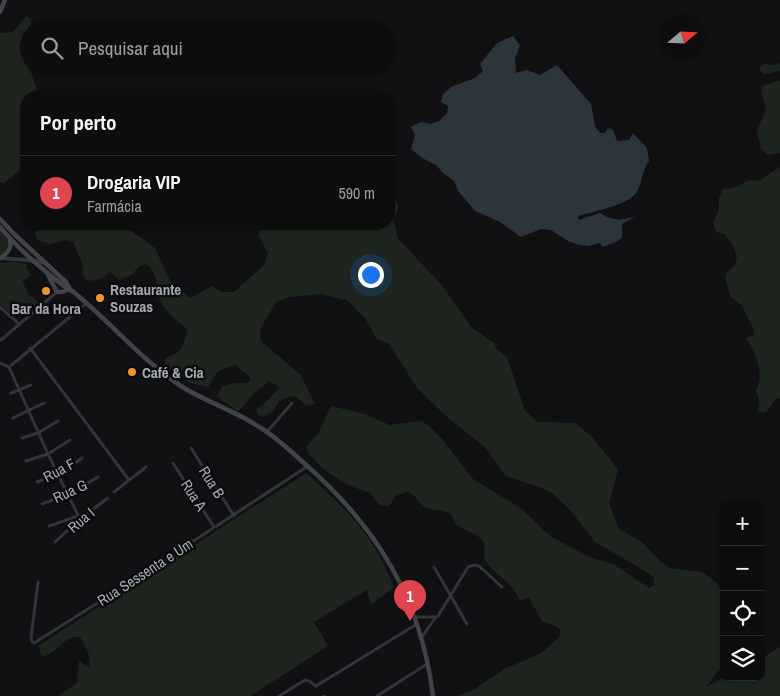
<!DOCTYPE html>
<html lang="pt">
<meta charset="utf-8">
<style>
body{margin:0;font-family:"Archivo Narrow",sans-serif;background:#1b1b1c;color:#f1f3f6}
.controls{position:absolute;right:15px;bottom:15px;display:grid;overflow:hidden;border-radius:10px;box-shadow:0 1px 4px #0004}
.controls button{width:45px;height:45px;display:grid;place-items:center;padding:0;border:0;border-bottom:1px solid #2d2d2e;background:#0d0d0e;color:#f1f3f6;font:25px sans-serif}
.compass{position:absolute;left:660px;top:15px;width:45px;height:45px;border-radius:50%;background:#0d0d0e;box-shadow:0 1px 4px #0004;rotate:71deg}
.you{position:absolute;left:370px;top:274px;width:18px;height:18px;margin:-12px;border:4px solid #fff;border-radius:50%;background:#1a73e8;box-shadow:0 0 0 8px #1a73e833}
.badge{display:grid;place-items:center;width:32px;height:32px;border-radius:50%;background:#0f766e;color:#fff;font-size:16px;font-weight:700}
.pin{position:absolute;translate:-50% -41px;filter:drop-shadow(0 1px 2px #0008)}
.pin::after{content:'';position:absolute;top:26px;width:18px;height:15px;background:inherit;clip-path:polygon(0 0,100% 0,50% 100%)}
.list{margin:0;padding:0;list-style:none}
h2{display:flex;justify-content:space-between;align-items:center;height:65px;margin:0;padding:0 20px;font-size:21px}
h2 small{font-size:16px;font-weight:400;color:#9a9c9e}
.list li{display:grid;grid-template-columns:32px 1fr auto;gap:15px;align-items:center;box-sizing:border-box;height:75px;padding:0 20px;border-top:1px solid #2d2d2e}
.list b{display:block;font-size:19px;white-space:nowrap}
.list p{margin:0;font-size:16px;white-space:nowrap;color:#9a9c9e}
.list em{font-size:16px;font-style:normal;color:#9a9c9e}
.icon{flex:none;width:28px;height:28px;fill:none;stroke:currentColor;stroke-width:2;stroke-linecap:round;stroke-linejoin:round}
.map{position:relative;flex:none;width:780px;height:696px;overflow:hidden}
.search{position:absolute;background:#0d0d0e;box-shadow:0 1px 4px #0004;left:20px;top:20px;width:375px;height:55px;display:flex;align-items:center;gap:12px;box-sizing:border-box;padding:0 18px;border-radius:28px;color:#9a9c9e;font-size:19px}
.panel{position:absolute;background:#0d0d0e;box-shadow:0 1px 4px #0004;left:20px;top:90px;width:375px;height:140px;border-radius:20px}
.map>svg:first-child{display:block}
</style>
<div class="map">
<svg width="780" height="696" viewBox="0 0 780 696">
<rect width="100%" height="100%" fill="#111113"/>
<path fill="#1e251e" d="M26,16L30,18L32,29H29V66L39,96H26V171L18,172L4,183L0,182V33L13,32Z
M780,62V71L763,74L759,69L763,64L776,65Z
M780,80V153L768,155L761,149L757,130L766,110L761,91L765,84L766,85Z
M780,167V398L776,399L766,412H758L759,398L756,391C765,372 756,354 746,338L754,335V330L742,306L731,297L726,283V274L735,265L737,256L732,244L724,234L716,232L713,222L719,211V198L723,189L736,187L747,181L760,180Z
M389,190L399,207L393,219L398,239L442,285L471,327L494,343L497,349L507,357L525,411L538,422L575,423L592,437L618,469L609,503L619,529L642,542L660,561L670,568L702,572L717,583L724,595V670L718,671L706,687L725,677H761V659L780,647V696H456L475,689L506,668L540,654L559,637L561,632L558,627L542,621L529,598L520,600C512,581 495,575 484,559C487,539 482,538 466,530C463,528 458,527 456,524C452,519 453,514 447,512C438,509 433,512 425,507C418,502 416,496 408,491L396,496L389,506C378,507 375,501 370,492C362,490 354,488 347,484C335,479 309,459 306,447L319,432L331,406L361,413L390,425L421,421L428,425L442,439L473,479L522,509L550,536L589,557L613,564L649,588L654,585V578L650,574L595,542L571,511L553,494L542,488L506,476L485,447L447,417L417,388L389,344L377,339L365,318L347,300L320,294L290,297L277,301C271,313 253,331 263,343L301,375L315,404L306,406L297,397L291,396L279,401L273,412L262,417L257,414V408L263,405L280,387L269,381L250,397L242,408L237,411L216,396L223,386L235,383H248L251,378L236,365L218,371L208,387L190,383L165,364L166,358C184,351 182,347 188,330C180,322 170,316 164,307C153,293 162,275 146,264L140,266L131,275L120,280L110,272L100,279L88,281C82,276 81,273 83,265L73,242L67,240L49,244L37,239L35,233L44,224H124L133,232L155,248L170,281L190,298L212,286L222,292H234L264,265L268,253L258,235L263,224H389Z
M0,230L9,243V247L5,253L0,255Z
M12,262L27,264L26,268L31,275L22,282L27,290V293L40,304L34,309H30L24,302L10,313L0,304V263Z
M306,473C346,509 374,535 394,587L371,605L367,590L314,622L328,646L250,696H58L77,683L79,661L89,668C91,654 87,649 80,637C65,637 65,643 54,651C51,654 46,655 42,657L38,646Z"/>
<path fill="#2b353b" d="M513,36L520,45L515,59L516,73L527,70L540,75L557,65L591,104L595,126L600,133H605L608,128L613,130L617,141L629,140L633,133L647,148L649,161C641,172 642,185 636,193C626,206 594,211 578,216L579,220L600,213C613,221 621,221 636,216L622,224V237L618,241L603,247L600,243L588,246L579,245L568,241L551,230L541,229L521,237L500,222L475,211L458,191L454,181L443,173L436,165L422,158L411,149L415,135L411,127L421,122L431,124L439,121L447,113L448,106L441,102L443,94L451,87L475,78L483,71L480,64L497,43Z"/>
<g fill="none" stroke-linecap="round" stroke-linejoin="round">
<path stroke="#323438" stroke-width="3" d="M0,307L19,324
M1,340L57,292
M30,348L129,480
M0,363L9,367
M9,367L48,454L80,519
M9,367L87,303
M11,393L31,385
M13,418L44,403
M267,432L292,403
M22,438L38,433L58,421
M191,448L234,516
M26,461L48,454L70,440
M173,463L214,527
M37,482L64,471L82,458
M114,492L146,467
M42,504L73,492L98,477
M49,526L78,516
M55,542L80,519L108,498
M434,567L467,624
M38,582L31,638L32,642L34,643L131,582L308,466
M438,616L468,567L474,565L479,566L502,587
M414,617H436
M421,638L436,617
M279,696L305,680L309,681L316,686L417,624
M324,696H325
M377,696L427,664"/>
<path stroke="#323438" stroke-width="4" d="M1,258L38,261L45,263"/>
<path stroke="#404348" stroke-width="4.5" d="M0,12L5,0
M0,219L13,233L66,282L70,289
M0,227C14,245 45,272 64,286C68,289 72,290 76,294C111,323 143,361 181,386C206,402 236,411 261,428C277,438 291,451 305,464C377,527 421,599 433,696
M0,258C9,253 13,247 9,237
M47,273L57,292H62L70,289"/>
</g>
<g fill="#ed982f" stroke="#0c0c0e" stroke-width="2">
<circle cx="46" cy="291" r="5"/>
<circle cx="100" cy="298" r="5"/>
<circle cx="132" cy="372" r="5"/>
</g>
<g text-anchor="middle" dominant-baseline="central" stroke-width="5" stroke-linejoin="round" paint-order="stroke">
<g font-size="15" font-weight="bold" fill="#a3aab3" stroke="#0c0c0e" text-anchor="start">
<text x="110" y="289">Restaurante<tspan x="110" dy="17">Souzas</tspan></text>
<text x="46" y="308" text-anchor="middle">Bar da Hora</text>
<text x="142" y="372">Café &amp; Cia</text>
</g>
<g font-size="15" fill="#a3aab3" stroke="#0c0c0e">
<text transform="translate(59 470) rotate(-28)">Rua F</text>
<text transform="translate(212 482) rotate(58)">Rua B</text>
<text transform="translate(70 491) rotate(-25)">Rua G</text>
<text transform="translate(194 495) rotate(57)">Rua A</text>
<text transform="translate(81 520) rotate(-40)">Rua I</text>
<text transform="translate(145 572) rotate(-33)">Rua Sessenta e Um</text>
</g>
</g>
</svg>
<div class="controls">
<button>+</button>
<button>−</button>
<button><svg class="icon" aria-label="locate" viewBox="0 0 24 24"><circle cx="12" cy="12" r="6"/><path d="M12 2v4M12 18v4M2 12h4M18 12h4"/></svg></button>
<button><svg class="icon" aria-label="layers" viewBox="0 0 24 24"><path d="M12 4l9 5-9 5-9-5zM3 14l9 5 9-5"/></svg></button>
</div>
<svg class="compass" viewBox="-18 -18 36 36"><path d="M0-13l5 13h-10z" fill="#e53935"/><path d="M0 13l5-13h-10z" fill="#9a9c9e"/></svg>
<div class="you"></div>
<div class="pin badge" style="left:410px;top:621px;background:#e0444e">1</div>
<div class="search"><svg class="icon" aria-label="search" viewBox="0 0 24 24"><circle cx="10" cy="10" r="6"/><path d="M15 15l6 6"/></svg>Pesquisar aqui</div>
<section class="panel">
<h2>Por perto<small></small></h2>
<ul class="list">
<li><span class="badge" style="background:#e0444e">1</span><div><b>Drogaria VIP</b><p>Farmácia</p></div><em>590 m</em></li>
</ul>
</section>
</div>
